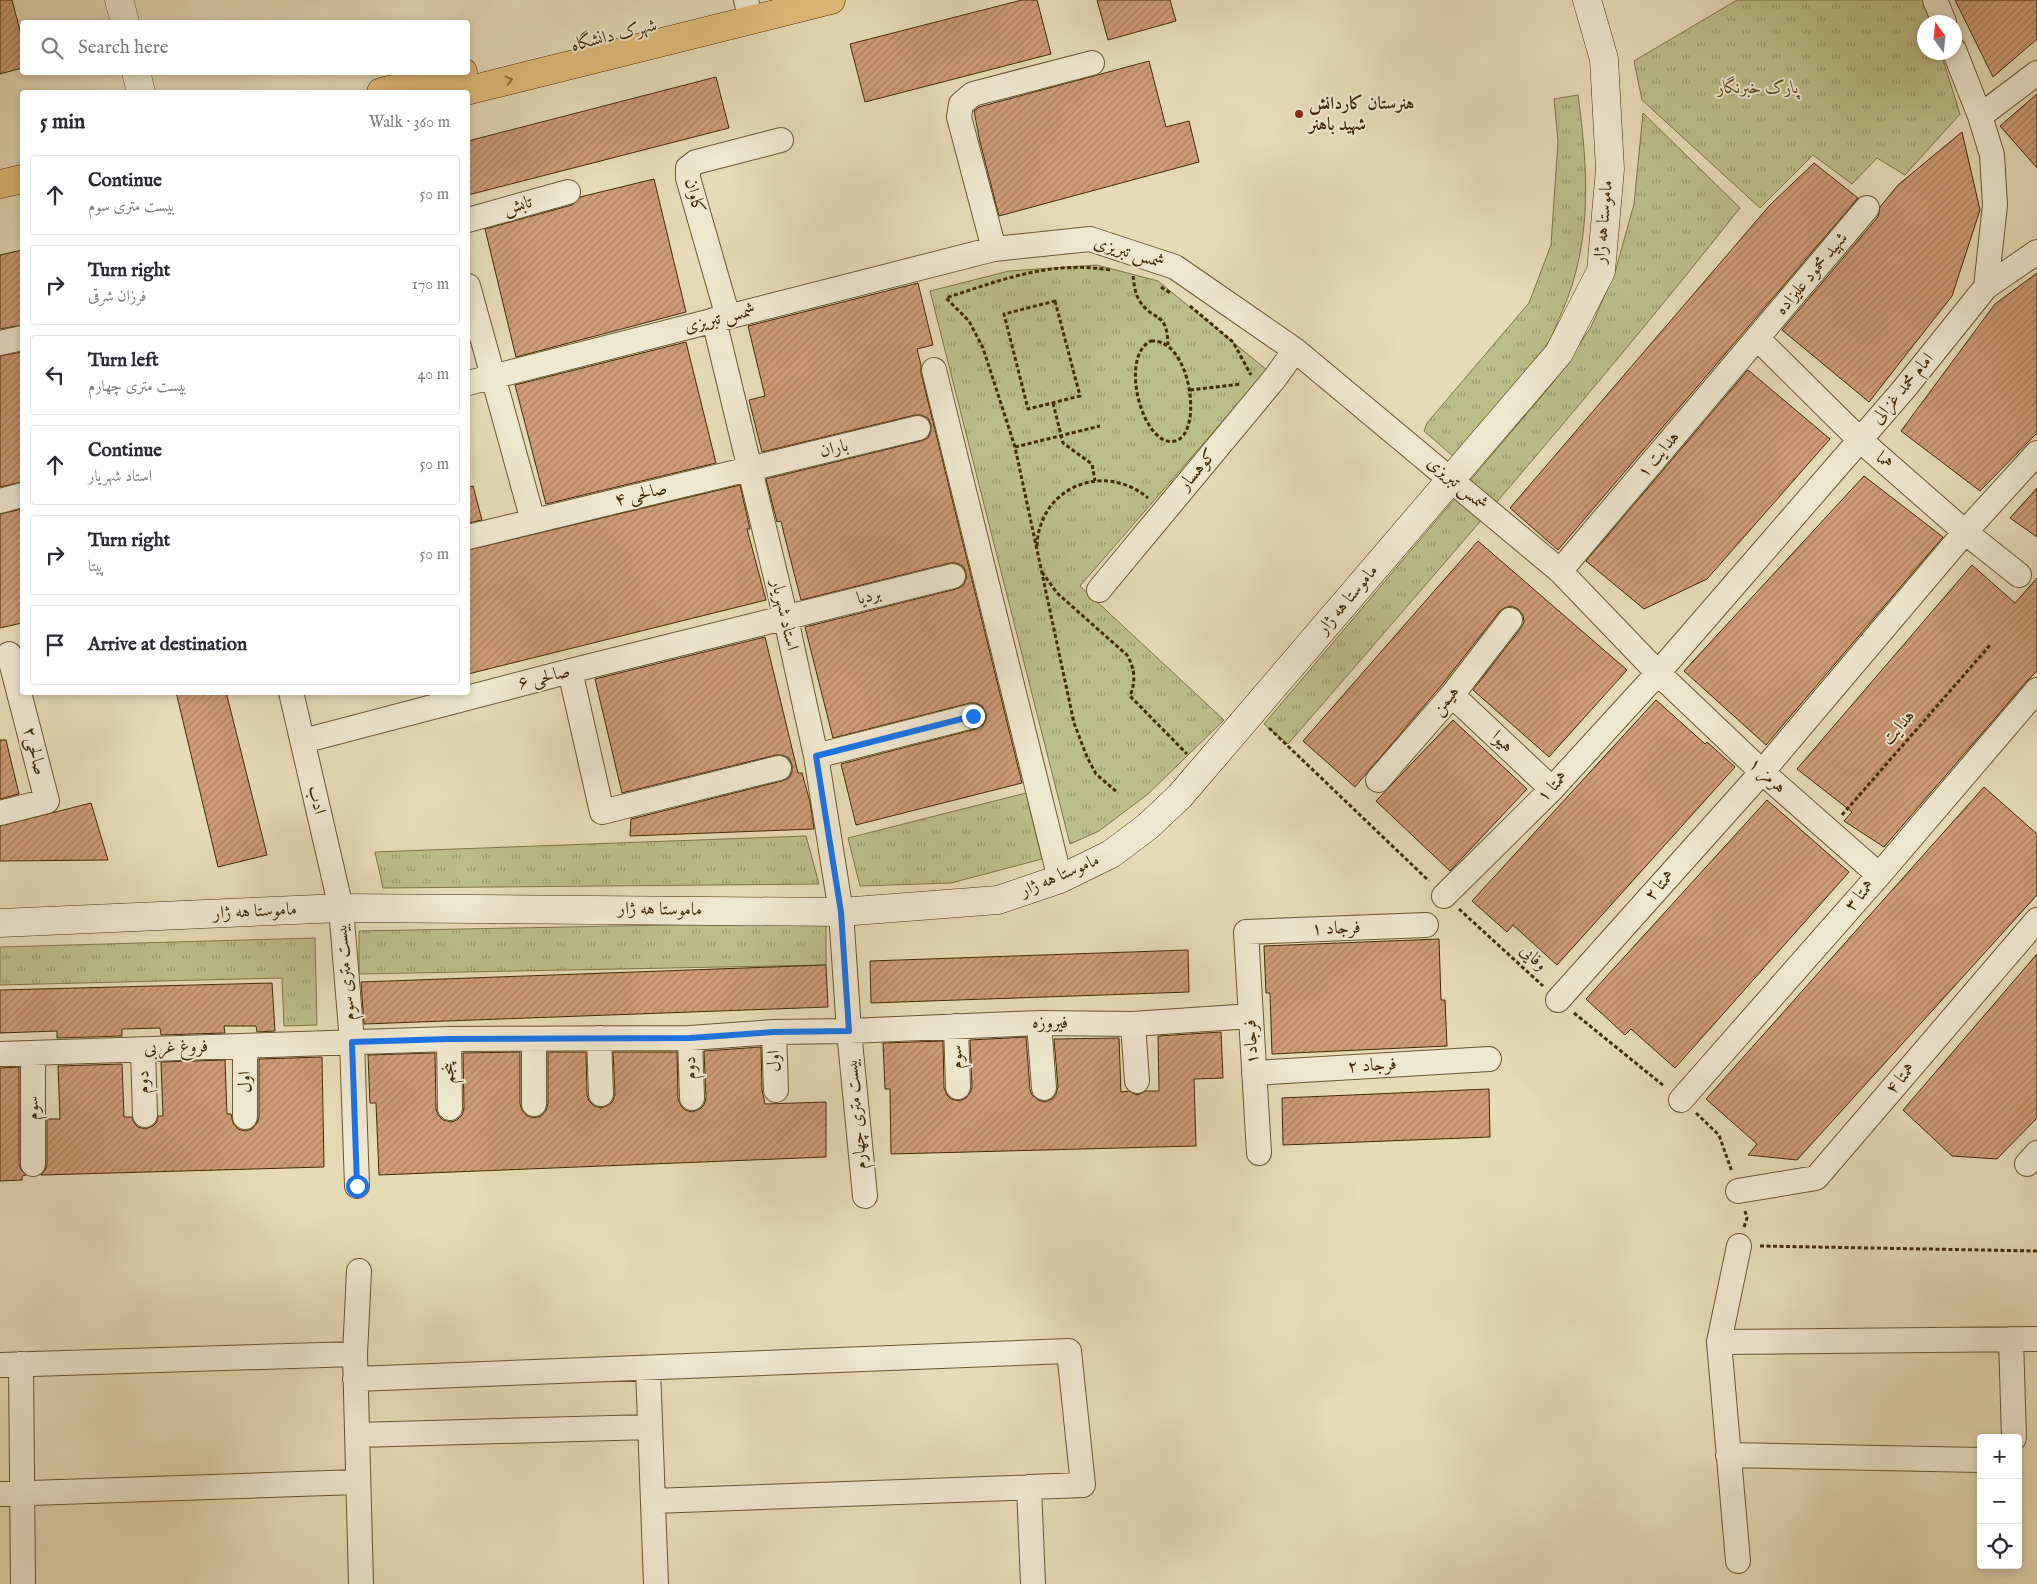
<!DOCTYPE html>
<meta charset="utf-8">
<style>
body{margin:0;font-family:"IM FELL English",Amiri,serif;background:#f2f2f3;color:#2b2b33}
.controls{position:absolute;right:15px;bottom:15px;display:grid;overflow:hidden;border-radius:5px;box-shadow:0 2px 8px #0003}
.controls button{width:45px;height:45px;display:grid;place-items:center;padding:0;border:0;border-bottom:1px solid #e1e1e2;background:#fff;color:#2b2b33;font:25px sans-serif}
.compass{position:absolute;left:1917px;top:15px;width:45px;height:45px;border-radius:50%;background:#fff;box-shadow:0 2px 8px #0003;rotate:345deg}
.stop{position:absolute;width:15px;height:15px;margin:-11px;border:4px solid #1a73e8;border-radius:50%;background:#fff}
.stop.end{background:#1a73e8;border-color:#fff;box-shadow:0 1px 5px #0008}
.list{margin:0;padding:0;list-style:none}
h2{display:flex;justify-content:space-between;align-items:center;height:65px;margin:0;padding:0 20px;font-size:21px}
h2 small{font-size:16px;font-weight:400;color:#7c7c81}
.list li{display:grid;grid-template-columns:32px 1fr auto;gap:15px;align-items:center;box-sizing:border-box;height:80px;margin:0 10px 10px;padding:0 10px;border:1px solid #e1e1e2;border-radius:5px}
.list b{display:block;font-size:19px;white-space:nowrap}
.list p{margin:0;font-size:16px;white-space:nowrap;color:#7c7c81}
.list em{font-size:16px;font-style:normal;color:#7c7c81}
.icon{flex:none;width:28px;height:28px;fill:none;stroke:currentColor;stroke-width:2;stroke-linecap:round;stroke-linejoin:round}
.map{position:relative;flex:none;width:2037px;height:1584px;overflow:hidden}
.search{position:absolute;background:#fff;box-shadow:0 2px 8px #0003;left:20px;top:20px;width:450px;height:55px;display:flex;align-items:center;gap:12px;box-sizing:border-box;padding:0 18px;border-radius:5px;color:#7c7c81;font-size:19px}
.panel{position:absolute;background:#fff;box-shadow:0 2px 8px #0003;left:20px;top:90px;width:450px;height:605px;border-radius:5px}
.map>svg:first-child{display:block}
</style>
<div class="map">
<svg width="2037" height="1584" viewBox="0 0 2037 1584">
<defs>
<pattern id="grass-tufts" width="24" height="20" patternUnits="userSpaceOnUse" patternTransform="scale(1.25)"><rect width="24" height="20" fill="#bcbe8a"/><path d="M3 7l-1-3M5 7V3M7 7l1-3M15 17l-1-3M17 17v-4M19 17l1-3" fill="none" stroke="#9a9b6f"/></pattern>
<pattern id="building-hatch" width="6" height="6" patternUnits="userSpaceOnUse" patternTransform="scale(1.25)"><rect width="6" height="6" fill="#cf9c77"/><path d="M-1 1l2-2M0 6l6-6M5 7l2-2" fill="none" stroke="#aa7f60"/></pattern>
</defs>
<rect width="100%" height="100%" fill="#e6dbb7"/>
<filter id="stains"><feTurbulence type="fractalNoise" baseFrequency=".004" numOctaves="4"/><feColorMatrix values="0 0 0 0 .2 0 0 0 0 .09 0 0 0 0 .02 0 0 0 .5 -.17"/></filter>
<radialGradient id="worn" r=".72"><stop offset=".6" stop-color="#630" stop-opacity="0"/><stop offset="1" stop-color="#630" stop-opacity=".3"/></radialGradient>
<path fill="url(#grass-tufts)" stroke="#7f7448" d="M1737,0H1924L1931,22H1924V52L1941,53L1960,114L1905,175L1877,158L1852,184L1813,155L1760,208L1642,100L1634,61Z
M1578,95C1588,169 1593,241 1562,312C1557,322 1554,333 1548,343C1521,384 1486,420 1454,457L1424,431L1427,423L1529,303L1551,245L1558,141L1554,99Z
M1643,113L1740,208C1595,391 1441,567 1288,744L1264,724L1552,384L1591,327L1616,269L1634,204Z
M1097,265L1158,281L1267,370L1080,586L1224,720L1148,794L1099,831L1070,844L930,291L1009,271Z
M1026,793L1042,859L951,883L860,886L848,838Z
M806,836L819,884L383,888L375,852Z
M826,922V965L359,974V931Z
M315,938L317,1025L284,1026L282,978L0,985V947Z"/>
<path fill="url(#building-hatch)" stroke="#422b06" d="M0,0H12L22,38V68L0,74Z
M1022,0H1037L1051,54L865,102L850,44Z
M1097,0H1170L1176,21L1108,40Z
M1955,0H2037V39L1993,77Z
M1149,61L1166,127L1189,121L1199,162L999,216L980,142L974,111L979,107Z
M716,77L729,128L468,195V141Z
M2037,94V168L2000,126Z
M1962,132L1980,210L1952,296L1869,402L1782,330L1878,217L1880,207L1898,185Z
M1814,163L1858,198L1558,550L1510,508L1770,205Z
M654,179L686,312L516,357L485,229L572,205L580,197Z
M22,250V325L0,329V255Z
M2037,273V433L1980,491L1901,431L1995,304Z
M918,283L933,345L917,349L921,365V373L1022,783L856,825L841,764L976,729L983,725L986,719V713L982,706L976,703H970L833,738L805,627L956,589L963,586L966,579V573L963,566L956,563H950L801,600L784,534L781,521L777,522L766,479L921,441L928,438L931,431V425L928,418L921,415H915L762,452L749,400L765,396L748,326Z
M686,342L716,463L546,504L515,385Z
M22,352V482L0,487V356Z
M1748,370L1830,439L1707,579L1644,609L1586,561Z
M1864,476L1943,537L1766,745L1684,671Z
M740,485L750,529H747L766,600L468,674V550Z
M473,486L482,520L468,523V487Z
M2037,488V537L2010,518Z
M22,509V623L0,628V514Z
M1478,541L1627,670L1549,757L1473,690L1521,628L1524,622L1523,615L1518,609L1511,606L1504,608L1499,612L1441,686L1355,787L1303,741Z
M1972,565L2015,603L2037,578V671L2027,681L1884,847L1844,821L1852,812L1797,769Z
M765,637L798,773H802L810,802L814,829L630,836L631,819L782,781L789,778L792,772V765L789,758L782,755H776L622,793L595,679Z
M176,692H226L267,855L218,867Z
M1656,700L1705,744L1707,742L1735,767L1557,965L1513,925L1507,932L1472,901Z
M1453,720L1527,789L1450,871L1376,801Z
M0,740H6L19,794L0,799Z
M1984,787L2037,834V895L1797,1160L1748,1155L1757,1144L1706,1099Z
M1767,800L1849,872L1675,1068L1631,1029L1625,1035L1586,999Z
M91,803L108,860L0,861V826Z
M1439,939L1441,1000H1445L1447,1046L1272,1054L1270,993H1266L1264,946Z
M1188,950L1189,992L871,1003L870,961Z
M2037,954V1118L1997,1159L1952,1156L1903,1110Z
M826,965L828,1007L364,1024L361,982Z
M272,983L275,1031L257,1032L256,1026H224L225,1033L161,1035L160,1028L122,1029V1036L57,1038V1031L0,1033V990Z
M1221,1032L1223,1078L1194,1079L1196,1146L891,1154L890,1089H885L883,1043L943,1041L944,1088L947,1095L951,1099L959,1101L966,1098L970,1093L972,1087L970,1040L1026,1037L1030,1090L1032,1095L1038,1100L1045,1102L1052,1099L1056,1094L1058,1087L1054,1039L1119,1038L1121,1092L1129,1091L1137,1095L1146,1091H1159L1158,1036Z
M761,1047L762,1090L765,1104L826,1102V1157L379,1175L376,1103H370L368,1055L435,1053L436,1109L438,1115L443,1120L451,1122L457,1120L462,1115L464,1108L463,1053L520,1052V1104L522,1110L527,1116L534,1118L541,1116L546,1110L548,1104V1052H586L587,1095L589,1101L594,1106L601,1108L609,1105L613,1101L615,1094L613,1052H677L678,1099L681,1106L685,1110L692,1112L700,1109L704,1105L706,1098L704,1051Z
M322,1057L324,1167L41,1175L45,1170L47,1164V1119H60L58,1066L122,1064L124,1117H132L134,1123L138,1127L145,1129L153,1126L157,1122L158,1116H163L161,1062L225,1060L227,1114H231L233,1123L238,1129L245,1131L252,1129L257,1123L259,1117V1059Z
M19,1067V1164L21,1170L26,1175L22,1176V1180L0,1181V1068Z
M1489,1089L1490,1137L1283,1145L1282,1098Z"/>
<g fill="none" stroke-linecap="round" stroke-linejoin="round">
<defs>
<path id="minor" d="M746,0L747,4
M1935,0L1944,22
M1980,116L2037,73
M468,220L568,192
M994,249L959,117L961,104L973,94L1092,63
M468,286L533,521
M1986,287L2037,252
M728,317L688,178V168L696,162L781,140
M714,320L786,619L816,756L841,912L849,1031L865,1196
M1758,339L1860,440L1965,532L2019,575
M0,343L22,338
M934,370L1060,879
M468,383L994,249L1090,239L1175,267L1295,350L1560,571L1658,673L1762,772L1879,875
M0,501L22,495
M468,537L918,428
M1560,571L1867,208
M1099,590L1275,378L1295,350
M570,671L602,812L779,768
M291,692L341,908L352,1042L357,1186
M1452,695L1552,789
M303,741L570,671L953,576
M816,756L973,716
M1378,780L1452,695L1510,620
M0,813L47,801L9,654
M1444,896L1552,789L1658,673L1904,389L1986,287L1995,205L1992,155L1980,116L1954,50
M1558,1000L1762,772L1965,532L2037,453
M1039,1023L1044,1088
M1133,1024L1137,1081
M956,1026L958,1087
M774,1032L776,1090
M599,1038L601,1094
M690,1038L692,1098
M449,1039L450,1108
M534,1039V1104
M245,1046V1117
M143,1050L145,1115
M33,1053V1164
M0,1054L449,1039L690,1038L774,1032L849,1031L1039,1023L1133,1024L1251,1016
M1254,1073L1489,1059
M1681,1100L1879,875L2037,690
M1259,1153L1246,932L1426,925
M2027,1164L2037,1153
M1738,1191L1816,1178L2037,920
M359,1271L355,1354L361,1584
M2011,1339L2014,1438
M1719,1342L1739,1246
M21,1364L23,1584
M0,1365L355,1354
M648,1368L656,1584
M355,1379L1069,1351L1083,1485L1029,1487L1033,1584
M357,1435L650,1427
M1728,1455L1981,1460
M0,1494L358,1482
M653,1501L1037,1487
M1738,1561L1719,1342L2037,1339"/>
<path id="tertiary" d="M119,0L125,22
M136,72L141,92"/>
<path id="secondary" d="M0,923L341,908L841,912L998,900L1060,879L1111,854L1147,827L1180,796L1559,353L1601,271L1610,169L1604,59L1587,0"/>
<path id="primary" d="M381,92L463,72
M462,92L831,0
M0,184L22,179"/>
</defs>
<use href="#minor" stroke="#6b5732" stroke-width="26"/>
<use href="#tertiary" stroke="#6b5732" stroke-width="29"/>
<use href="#secondary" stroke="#422b06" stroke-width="29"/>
<use href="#primary" stroke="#422b06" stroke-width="29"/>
<path stroke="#422b06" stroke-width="3" stroke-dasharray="4 2.5" stroke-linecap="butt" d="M1110,270C1051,260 1001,280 946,298L969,321L983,348L1015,447L1074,723L1087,757L1096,774L1118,793
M1133,276C1134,284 1135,293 1139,300C1153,323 1167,309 1168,345
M1161,287L1172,294
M1055,301L1080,396L1028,409L1004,314Z
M1190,306L1233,342L1251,375
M1151,341C1191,338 1204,434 1175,441C1143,449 1118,356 1151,341Z
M1190,390L1241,384
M1053,403L1063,443L1092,464L1095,481
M1015,447L1100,426
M1037,546C1039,487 1104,461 1148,498
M1042,572L1057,593L1127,655C1135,669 1136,681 1130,696L1187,754
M1269,728L1429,881
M1842,815L1991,644
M1459,909L1543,986
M1574,1013L1664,1086
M1696,1113L1719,1135L1732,1172
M1744,1227L1747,1218L1745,1211
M1760,1246L2037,1251"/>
<use href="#minor" stroke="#efe8d0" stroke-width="24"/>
<use href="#tertiary" stroke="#efe8d0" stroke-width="28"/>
<use href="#secondary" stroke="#efe8d0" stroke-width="28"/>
<use href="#primary" stroke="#e3be7c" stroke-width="28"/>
</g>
<defs><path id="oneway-chevron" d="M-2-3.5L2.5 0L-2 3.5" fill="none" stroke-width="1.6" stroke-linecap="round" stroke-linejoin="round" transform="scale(1.25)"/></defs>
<use stroke="#8a6d3b" href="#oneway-chevron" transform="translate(509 80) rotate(-15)"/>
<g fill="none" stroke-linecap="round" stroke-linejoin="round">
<path stroke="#1a73e8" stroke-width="6" d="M357,1186L352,1042L449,1039L690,1038L774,1032L849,1031L841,912L816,756L973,716"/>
</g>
<circle fill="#8f2418" stroke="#efe8d0" stroke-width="2" cx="1299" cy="114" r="5"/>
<g text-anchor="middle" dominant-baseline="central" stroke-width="4" stroke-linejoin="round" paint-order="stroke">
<g font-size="18" fill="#422b06" stroke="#efe8d0">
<text transform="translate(614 36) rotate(-14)">شهرک دانشگاه</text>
<text transform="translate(694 196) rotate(76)">کاوان</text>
<text transform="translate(518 206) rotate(-15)">تابش</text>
<text transform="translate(1604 222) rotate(-85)">ماموستا هه ژار</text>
<text transform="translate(1129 253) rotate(17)">شمس تبریزی</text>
<text transform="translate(1812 274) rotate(-50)">شهید محمود علیزاده</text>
<text transform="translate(720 319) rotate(-14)">شمس تبریزی</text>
<text transform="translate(1903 389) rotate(-50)">امام محمد غزالی</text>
<text transform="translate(834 449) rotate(-13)">باران</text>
<text transform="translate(1659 455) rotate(-50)">هدایت ۱</text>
<text transform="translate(1884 461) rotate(41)">هما</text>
<text transform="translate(1198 470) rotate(-50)">کوهسار</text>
<text transform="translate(1457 484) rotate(40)">شمس تبریزی</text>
<text transform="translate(641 495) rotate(-14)">صالحی ۴</text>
<text transform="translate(869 597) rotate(-14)">بردیا</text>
<text transform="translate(1348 600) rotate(-50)">ماموستا هه ژار</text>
<text transform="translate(784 615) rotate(77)">استاد شهریار</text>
<text transform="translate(544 678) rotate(-14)">صالحی ۶</text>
<text transform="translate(1446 701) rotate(-50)">هیمن</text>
<text transform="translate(1899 728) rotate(-49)">هدایت</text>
<text transform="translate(1502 742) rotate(43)">هیوا</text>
<text transform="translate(34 751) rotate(76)">صالحی۲</text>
<text transform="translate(1767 776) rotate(42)">هرمز ۱</text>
<text transform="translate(1553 787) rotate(-46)">همتا ۱</text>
<text transform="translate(316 800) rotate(77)">ادب</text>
<text transform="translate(1060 876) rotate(-23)">ماموستا هه ژار</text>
<text transform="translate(1660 886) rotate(-48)">همتا ۲</text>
<text transform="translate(1860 896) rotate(-49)">همتا ۳</text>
<text transform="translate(660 910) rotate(1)">ماموستا هه ژار</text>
<text transform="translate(255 912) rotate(-3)">ماموستا هه ژار</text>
<text transform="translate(1336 929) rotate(-2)">فرجاد ۱</text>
<text transform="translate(1533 958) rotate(42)">وفایی</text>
<text transform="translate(346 972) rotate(-95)">بیست متری سوم</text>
<text x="1050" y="1023">فیروزه</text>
<text transform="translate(1252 1042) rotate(-93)">فرجاد۱</text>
<text transform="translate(176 1048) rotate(-2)">فروغ غربی</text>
<text transform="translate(957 1057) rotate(-92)">سوم</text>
<text transform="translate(775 1061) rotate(-92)">اول</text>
<text transform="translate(1372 1066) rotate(-3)">فرجاد ۲</text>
<text transform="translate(691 1068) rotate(-92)">دوم</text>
<text transform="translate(449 1073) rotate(-91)">پنجم</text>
<text transform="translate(1901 1079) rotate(-49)">همتا ۴</text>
<text transform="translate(144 1082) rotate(-91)">دوم</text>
<text transform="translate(245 1082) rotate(-90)">اول</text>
<text transform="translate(33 1108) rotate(-90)">سوم</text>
<text transform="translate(857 1114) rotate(-95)">بیست متری چهارم</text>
</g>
<g font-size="18" font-style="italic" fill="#5a4820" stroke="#efe8d0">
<text x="1758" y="88">پارک خبرنگار</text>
</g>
<g font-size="18" font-weight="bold" fill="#422b06" stroke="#efe8d0" text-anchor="start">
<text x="1309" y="104">هنرستان کاردانش<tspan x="1309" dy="21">شهید باهنر</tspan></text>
</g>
</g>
<rect width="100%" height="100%" filter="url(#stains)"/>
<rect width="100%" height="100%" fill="url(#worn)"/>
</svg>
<div class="controls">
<button>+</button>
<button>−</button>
<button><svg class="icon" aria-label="locate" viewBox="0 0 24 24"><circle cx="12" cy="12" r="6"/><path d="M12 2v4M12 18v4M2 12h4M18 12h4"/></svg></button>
</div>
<svg class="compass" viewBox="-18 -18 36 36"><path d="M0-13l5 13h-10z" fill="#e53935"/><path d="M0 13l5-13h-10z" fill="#7c7c81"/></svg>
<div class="stop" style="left:357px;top:1186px"></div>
<div class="stop end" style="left:973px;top:716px"></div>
<div class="search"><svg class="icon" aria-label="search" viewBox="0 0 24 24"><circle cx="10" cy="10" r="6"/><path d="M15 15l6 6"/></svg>Search here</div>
<section class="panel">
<h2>5 min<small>Walk · 360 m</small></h2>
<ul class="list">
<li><svg class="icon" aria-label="ahead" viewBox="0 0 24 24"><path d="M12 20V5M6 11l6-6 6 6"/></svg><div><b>Continue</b><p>بیست متری سوم</p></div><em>50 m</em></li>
<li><svg class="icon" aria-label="right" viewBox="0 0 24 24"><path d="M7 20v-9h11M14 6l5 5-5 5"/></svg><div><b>Turn right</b><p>فرزان شرقی</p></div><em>170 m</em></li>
<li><svg class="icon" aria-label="left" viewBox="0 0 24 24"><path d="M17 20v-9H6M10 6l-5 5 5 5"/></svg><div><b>Turn left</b><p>بیست متری چهارم</p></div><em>40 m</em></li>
<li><svg class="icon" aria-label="ahead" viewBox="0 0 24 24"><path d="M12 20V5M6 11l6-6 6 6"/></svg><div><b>Continue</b><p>استاد شهریار</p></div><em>50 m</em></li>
<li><svg class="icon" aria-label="right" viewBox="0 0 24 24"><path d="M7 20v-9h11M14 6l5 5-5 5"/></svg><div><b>Turn right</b><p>پیتا</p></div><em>50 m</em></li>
<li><svg class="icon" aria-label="arrive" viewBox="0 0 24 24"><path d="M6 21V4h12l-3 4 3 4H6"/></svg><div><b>Arrive at destination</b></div></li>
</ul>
</section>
</div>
